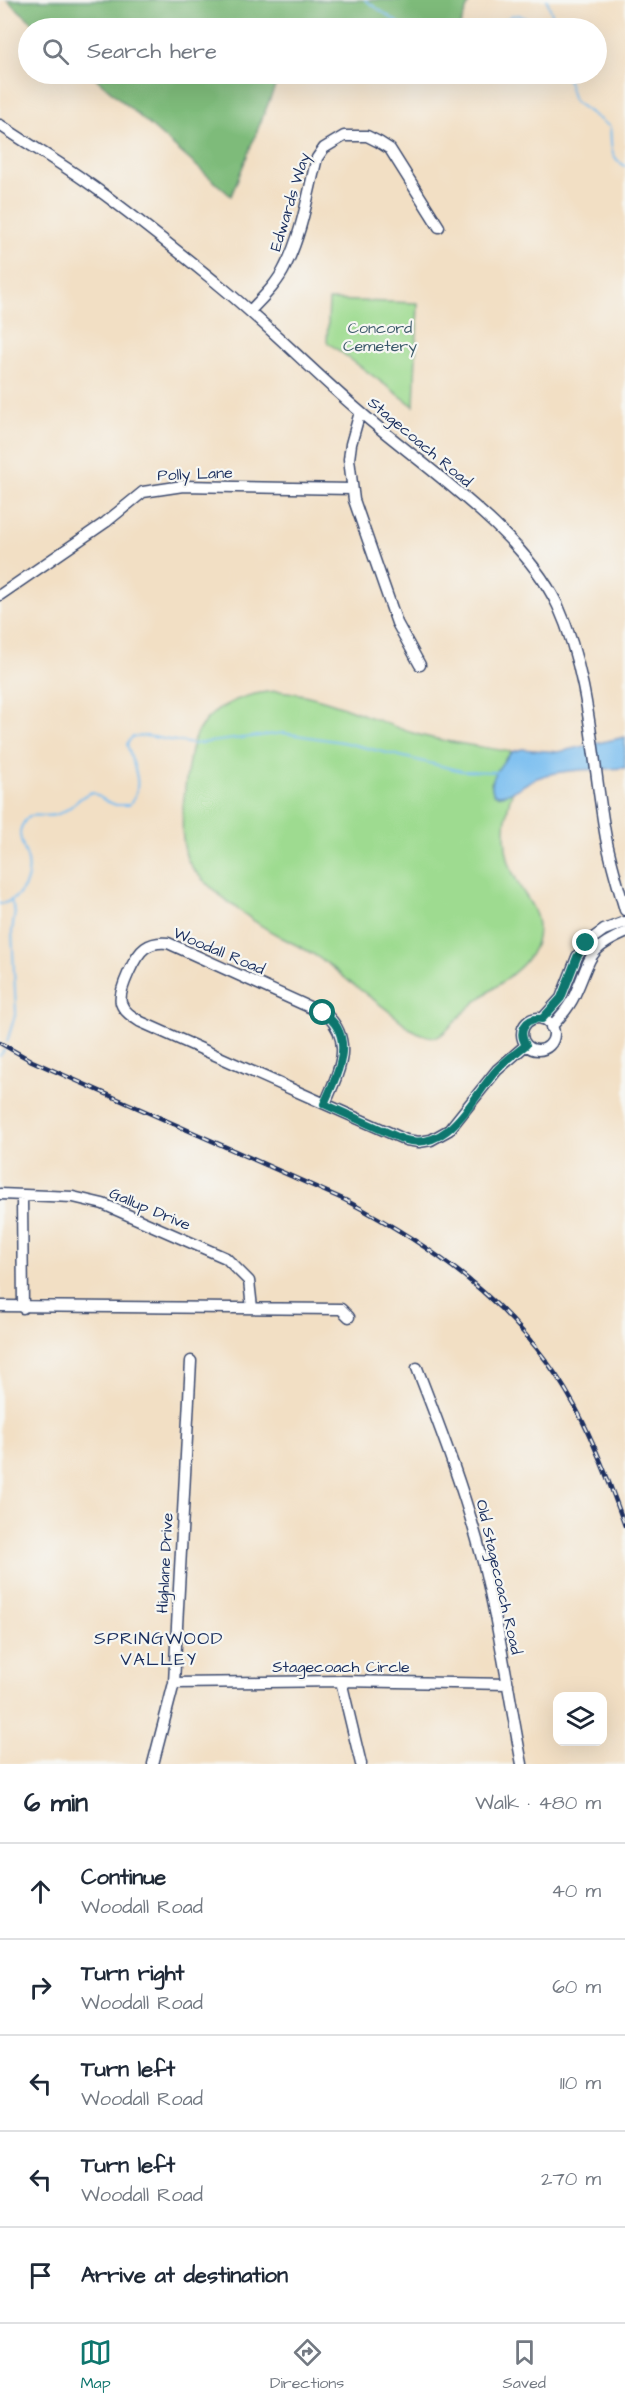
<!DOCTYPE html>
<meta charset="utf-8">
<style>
body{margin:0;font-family:"Architects Daughter",sans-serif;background:#f2f2f3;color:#1f2937}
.controls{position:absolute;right:18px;bottom:18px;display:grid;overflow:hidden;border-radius:12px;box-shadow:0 6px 24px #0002}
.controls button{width:54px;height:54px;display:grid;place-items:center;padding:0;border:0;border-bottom:2px solid #e0e1e3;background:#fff;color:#1f2937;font:30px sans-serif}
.stop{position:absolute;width:18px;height:18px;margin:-14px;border:4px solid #0f766e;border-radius:50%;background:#fff}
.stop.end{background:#0f766e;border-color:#fff;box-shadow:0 2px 6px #0008}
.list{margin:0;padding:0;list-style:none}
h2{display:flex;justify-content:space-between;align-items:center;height:78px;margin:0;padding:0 24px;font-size:26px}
h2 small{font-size:20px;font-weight:400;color:#747a83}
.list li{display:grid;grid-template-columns:39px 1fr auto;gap:18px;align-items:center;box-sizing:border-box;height:96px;padding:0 24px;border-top:2px solid #e0e1e3}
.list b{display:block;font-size:22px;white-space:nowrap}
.list p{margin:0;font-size:20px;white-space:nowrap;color:#747a83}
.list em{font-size:20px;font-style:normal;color:#747a83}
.icon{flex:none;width:33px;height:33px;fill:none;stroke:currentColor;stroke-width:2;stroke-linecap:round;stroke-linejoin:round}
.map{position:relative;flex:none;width:625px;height:1764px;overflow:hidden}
.search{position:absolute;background:#fff;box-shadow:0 6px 24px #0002;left:18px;right:18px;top:18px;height:66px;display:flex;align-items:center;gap:15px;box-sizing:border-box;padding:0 21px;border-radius:33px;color:#747a83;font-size:22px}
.sheet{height:558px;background:#fff}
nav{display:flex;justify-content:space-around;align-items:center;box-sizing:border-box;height:84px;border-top:2px solid #e0e1e3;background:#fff;font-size:16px;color:#747a83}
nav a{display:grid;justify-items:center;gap:3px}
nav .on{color:#0f766e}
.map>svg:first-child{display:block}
</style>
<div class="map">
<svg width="625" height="1764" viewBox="0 0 625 1764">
<rect width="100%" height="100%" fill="#f6f6f2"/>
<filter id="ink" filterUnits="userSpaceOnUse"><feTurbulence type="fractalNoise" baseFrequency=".0167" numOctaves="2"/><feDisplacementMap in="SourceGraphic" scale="12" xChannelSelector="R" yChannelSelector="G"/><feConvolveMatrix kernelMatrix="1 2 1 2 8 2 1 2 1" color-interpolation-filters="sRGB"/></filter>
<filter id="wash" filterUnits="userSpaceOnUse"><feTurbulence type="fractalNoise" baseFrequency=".008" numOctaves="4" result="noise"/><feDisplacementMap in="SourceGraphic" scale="24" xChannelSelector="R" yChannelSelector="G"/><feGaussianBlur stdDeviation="1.35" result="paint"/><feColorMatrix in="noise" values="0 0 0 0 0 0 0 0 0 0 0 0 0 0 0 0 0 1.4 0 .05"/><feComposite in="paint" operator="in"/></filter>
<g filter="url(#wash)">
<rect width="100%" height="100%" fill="#f2dfc4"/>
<path fill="#9edb90" stroke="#5c8577" stroke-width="1.5" d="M329,300L418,303L414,406L327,342Z
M278,691C326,695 367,718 413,733C445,743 479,746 512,752L505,759L491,783L494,794L498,796L513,790C502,820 501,854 518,883C526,898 538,910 538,928C539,966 496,983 472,1005C464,1011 446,1033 439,1036C429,1039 417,1032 409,1028C391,1011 371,998 351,983C341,975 331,965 319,958C306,949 293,944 279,936C256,924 195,881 187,858C177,833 186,777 191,750C199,710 241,693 278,691Z"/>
<path fill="#7ebb7a" stroke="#4c756c" stroke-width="1.5" d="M7,0H470L459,28H39Z
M91,74H280L231,196Z"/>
<path fill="#79bef0" stroke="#4a76a7" stroke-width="1.5" d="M625,737V768C596,770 564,768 537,778C524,783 507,799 494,794C486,781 503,761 512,752L522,749L558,752Z"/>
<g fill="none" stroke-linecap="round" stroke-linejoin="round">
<path stroke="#79bef0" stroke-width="2" d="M365,0L406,28
M547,0L557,28
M492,28L511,16L519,15L535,23L555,20
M566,74L574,101L610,127C612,145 608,156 625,166
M0,904C21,901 31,881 28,861C26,851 20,843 20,833C21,826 24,821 29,816C39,814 49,818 58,814C72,810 78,796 92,792L106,801L116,805H129C146,786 133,766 127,744L132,737L147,736L193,744L283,733L342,742L462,771L500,772
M7,1042L16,1012L12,931L15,912L11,901
M0,1056L4,1050"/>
</g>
</g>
<g filter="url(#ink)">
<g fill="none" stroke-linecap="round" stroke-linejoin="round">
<defs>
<path id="minor" d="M0,125C28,144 57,161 84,180C129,211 175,249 218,284C267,324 311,370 359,411C422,466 522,530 558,606C591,679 592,761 606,838C611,863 618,886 625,910
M250,311C263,297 277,284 285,267C302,234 308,193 317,158L324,148L344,136H367L379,142L390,149L439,227
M360,412L351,444L349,459L354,500L397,623L420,665
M0,595L106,522L143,492L183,486L352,489
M522 1034a16 16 0 1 1 32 0a16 16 0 1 1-32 0Z
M542,1019L561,998L577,957L586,943L604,930L625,922
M551,1027C561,1016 571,1005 576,992C592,957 586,950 625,933
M325,1104L141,1022C133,1017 124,1012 121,1003C118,991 135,955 145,948C152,943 160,942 168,943L327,1015C355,1043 338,1073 325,1104L406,1140L419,1142L431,1140L449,1130L497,1070L526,1045
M0,1194L73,1197L103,1204L226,1258L249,1281L252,1308
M22,1197L23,1308
M0,1306L341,1309L349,1317
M417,1368C442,1432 466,1496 483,1562C500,1629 509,1697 522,1764
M341,1681L361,1764
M174,1683L341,1681L508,1684
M153,1764L174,1683L191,1361"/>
</defs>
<use href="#minor" stroke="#3b496d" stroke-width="13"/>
<use href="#minor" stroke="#fff" stroke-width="10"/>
<defs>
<path id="rail" d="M0,1043L32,1061L345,1200C444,1252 531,1316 582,1420C599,1454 612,1490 625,1526"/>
</defs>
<use href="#rail" stroke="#1b2f5e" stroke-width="4.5"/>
<use href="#rail" stroke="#f6f6f2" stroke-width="2" stroke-dasharray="7" stroke-linecap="butt"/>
</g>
</g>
<g fill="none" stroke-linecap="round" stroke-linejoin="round" filter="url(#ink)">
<path stroke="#0f766e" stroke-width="8" d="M323,1013C358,1036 337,1075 324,1104L402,1139C447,1154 470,1102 494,1073C503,1062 515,1054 526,1045C517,1031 526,1017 542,1019L561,998L577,957L586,943"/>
</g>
<g text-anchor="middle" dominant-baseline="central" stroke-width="4.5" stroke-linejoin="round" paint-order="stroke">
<g font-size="16" fill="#1b2f5e" stroke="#f6f6f2">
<text transform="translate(290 202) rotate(-73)">Edwards Way</text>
<text transform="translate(420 442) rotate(40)">Stagecoach Road</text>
<text transform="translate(195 474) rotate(-2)">Polly Lane</text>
<text transform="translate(219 951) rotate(23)">Woodall Road</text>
<text transform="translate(150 1209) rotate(23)">Gallup Drive</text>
<text transform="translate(165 1563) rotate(-87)">Highlane Drive</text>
<text transform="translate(499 1577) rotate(77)">Old Stagecoach Road</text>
<text x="341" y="1667">Stagecoach Circle</text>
</g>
<g font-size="16" fill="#3c5a6a" stroke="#f6f6f2">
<text x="380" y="328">Concord<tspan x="380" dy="18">Cemetery</tspan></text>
</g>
<g font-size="18" letter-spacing="1.5" fill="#1b2f5e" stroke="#f6f6f2">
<text x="159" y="1638">SPRINGWOOD<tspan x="159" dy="21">VALLEY</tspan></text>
</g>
</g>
</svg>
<div class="controls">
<button><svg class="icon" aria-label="layers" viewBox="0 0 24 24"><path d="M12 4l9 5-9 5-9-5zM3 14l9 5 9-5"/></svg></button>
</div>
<div class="stop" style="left:323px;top:1013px"></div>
<div class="stop end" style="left:586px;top:943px"></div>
<div class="search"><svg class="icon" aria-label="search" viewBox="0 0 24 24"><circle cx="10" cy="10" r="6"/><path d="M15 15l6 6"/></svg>Search here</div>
</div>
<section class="sheet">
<h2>6 min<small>Walk · 480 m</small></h2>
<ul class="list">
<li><svg class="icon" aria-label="ahead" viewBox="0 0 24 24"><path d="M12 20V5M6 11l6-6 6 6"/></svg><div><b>Continue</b><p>Woodall Road</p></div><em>40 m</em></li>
<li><svg class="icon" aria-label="right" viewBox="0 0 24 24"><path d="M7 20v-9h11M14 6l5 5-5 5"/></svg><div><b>Turn right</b><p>Woodall Road</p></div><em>60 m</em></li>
<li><svg class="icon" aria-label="left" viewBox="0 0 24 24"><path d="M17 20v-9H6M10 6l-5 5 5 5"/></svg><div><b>Turn left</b><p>Woodall Road</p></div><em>110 m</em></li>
<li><svg class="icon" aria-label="left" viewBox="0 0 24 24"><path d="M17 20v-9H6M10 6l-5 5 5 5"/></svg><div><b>Turn left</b><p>Woodall Road</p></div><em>270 m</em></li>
<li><svg class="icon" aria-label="arrive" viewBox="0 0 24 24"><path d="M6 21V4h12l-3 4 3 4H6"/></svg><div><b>Arrive at destination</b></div></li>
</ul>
</section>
<nav>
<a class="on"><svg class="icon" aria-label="map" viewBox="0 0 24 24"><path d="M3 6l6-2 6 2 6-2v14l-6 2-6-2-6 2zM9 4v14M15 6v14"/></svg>Map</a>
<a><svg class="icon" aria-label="directions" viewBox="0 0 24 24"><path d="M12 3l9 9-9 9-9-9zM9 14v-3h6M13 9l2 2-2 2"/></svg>Directions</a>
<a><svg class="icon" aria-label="saved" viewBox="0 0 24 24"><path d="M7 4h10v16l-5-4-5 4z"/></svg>Saved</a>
</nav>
